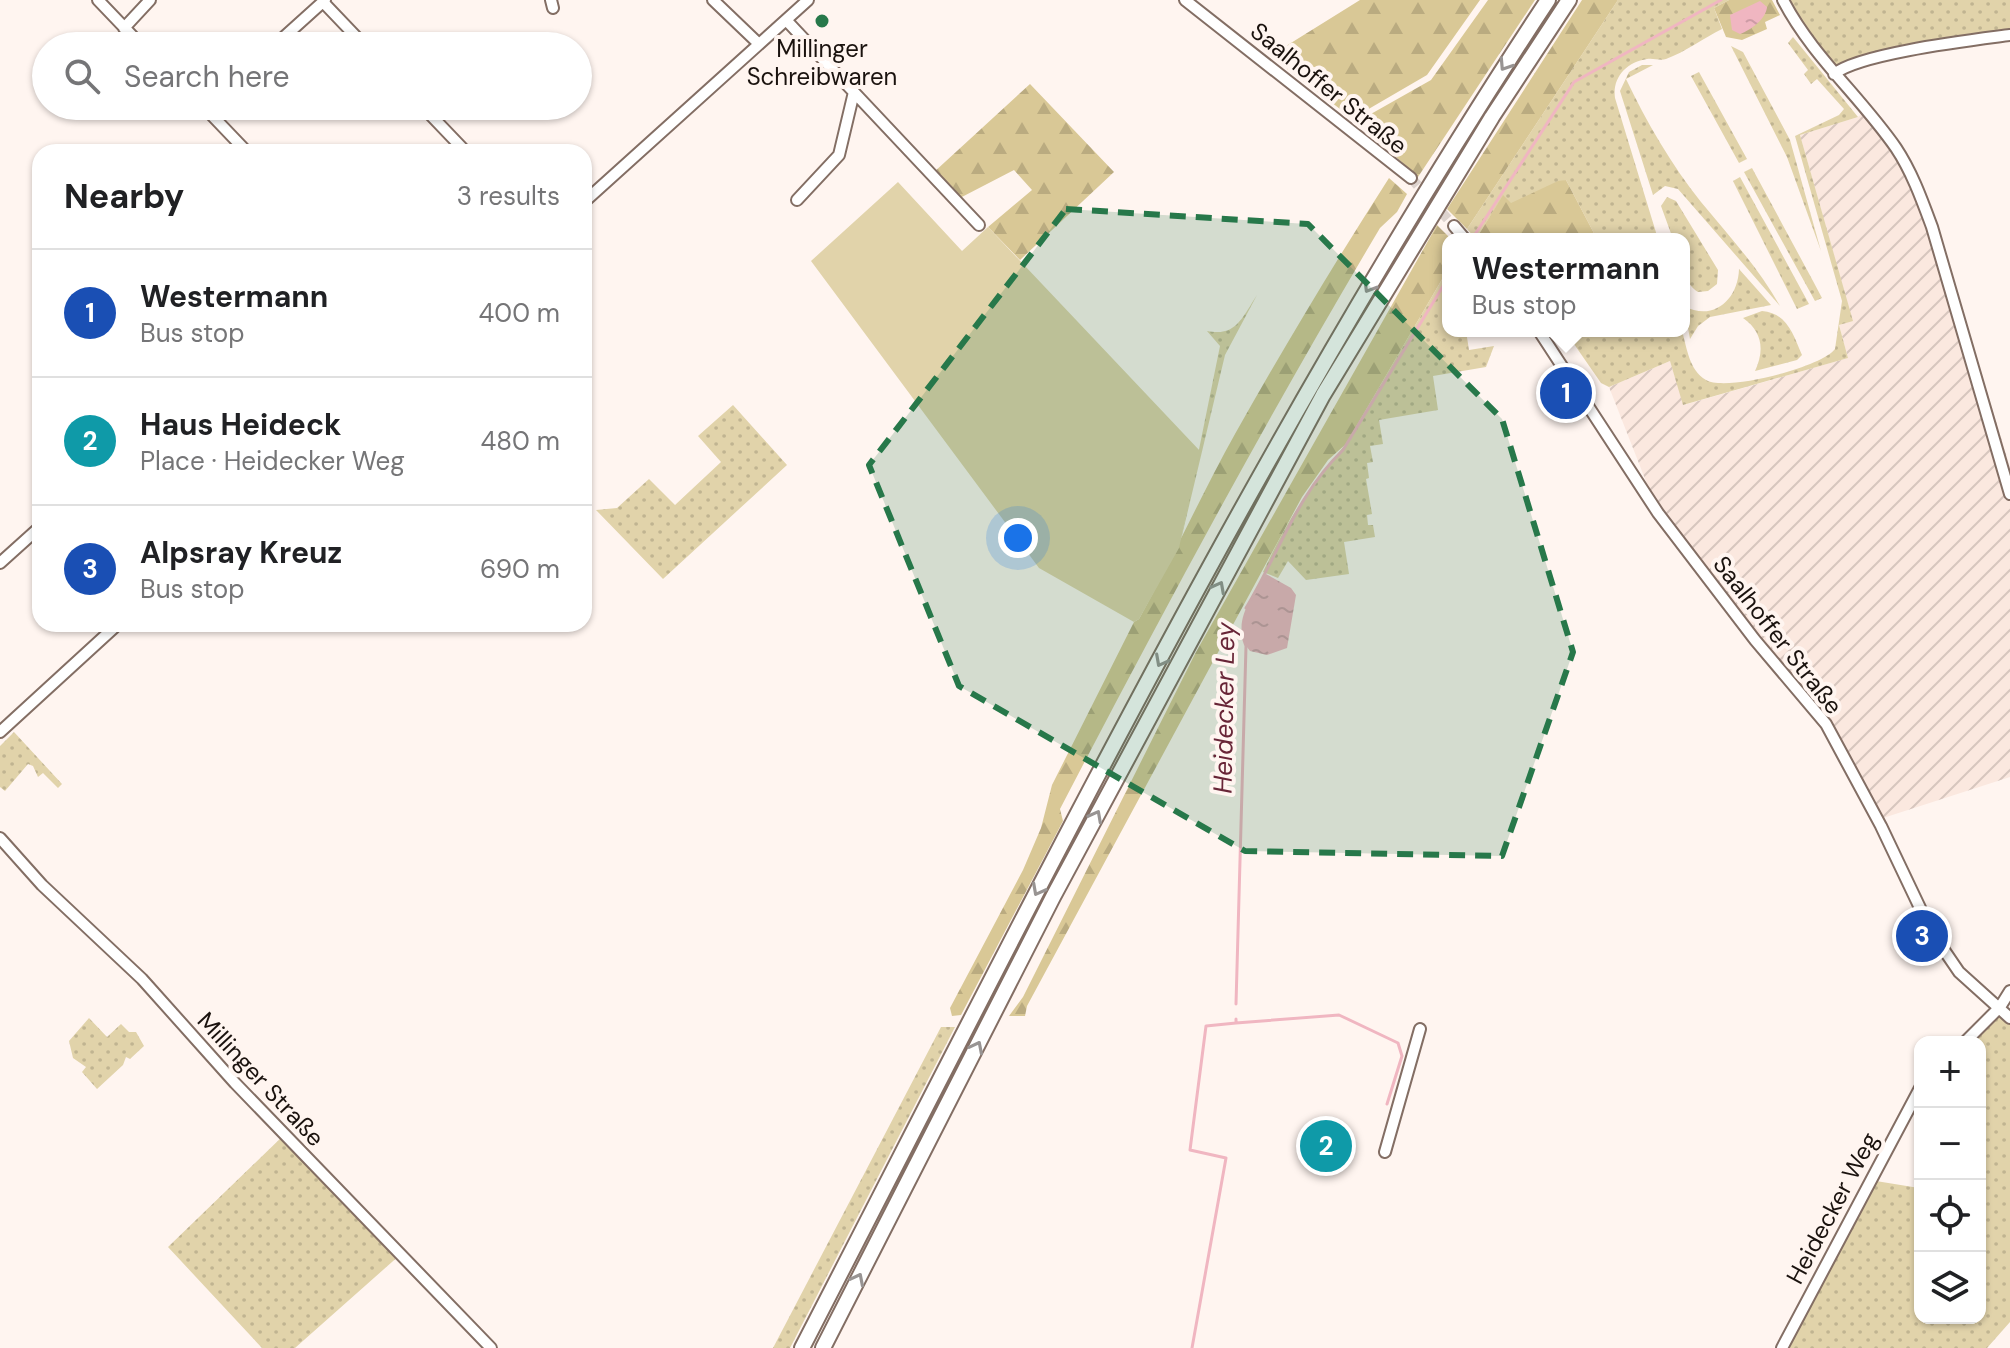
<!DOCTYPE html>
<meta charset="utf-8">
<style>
body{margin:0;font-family:"DM Sans",sans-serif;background:#f2f2f2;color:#202124}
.controls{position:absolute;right:24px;bottom:24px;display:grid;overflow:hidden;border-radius:16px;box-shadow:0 2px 6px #0004}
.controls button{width:72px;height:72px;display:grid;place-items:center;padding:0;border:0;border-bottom:2px solid #e0e0e0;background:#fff;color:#202124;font:40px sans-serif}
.you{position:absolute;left:1018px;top:538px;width:28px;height:28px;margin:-20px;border:6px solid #fff;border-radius:50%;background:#1a73e8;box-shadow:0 0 0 12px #1a73e833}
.badge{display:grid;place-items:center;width:52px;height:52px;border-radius:50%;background:#27784a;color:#fff;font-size:26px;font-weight:700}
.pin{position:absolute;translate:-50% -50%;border:4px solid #fff;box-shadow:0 2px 8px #0006}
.popup{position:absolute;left:1442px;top:233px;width:248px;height:104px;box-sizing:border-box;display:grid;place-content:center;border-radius:16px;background:#fff;filter:drop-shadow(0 2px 6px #0005);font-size:26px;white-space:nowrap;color:#757577}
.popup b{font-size:30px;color:#202124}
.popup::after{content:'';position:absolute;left:50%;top:100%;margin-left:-16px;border:16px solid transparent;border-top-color:#fff}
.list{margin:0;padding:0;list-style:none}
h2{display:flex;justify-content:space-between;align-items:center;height:104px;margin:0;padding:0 32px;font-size:34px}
h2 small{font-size:26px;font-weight:400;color:#757577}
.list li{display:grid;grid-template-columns:52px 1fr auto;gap:24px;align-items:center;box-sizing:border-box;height:128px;padding:0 32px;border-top:2px solid #e0e0e0}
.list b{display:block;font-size:30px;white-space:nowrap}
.list p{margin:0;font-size:26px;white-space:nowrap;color:#757577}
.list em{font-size:26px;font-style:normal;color:#757577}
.icon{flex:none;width:44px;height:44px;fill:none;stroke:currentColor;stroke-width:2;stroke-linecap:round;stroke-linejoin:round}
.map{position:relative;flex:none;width:2010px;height:1348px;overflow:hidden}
.search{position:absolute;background:#fff;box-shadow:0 2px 6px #0004;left:32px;top:32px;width:560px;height:88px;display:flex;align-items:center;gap:20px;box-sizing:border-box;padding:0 28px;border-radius:44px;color:#757577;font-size:30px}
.panel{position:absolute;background:#fff;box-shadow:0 2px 6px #0004;left:32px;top:144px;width:560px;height:488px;border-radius:24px}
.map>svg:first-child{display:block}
</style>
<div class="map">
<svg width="2010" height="1348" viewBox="0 0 2010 1348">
<defs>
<pattern id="industrial-furrows" width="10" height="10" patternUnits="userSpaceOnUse" patternTransform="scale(2)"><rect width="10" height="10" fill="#fbe8df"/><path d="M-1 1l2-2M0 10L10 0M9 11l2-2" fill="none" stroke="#d7c6be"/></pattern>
<pattern id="grass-dots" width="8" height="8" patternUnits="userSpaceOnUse" patternTransform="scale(2)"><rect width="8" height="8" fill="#e1d3aa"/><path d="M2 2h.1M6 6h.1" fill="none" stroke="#c0b491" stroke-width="1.8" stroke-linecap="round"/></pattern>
<pattern id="forest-firs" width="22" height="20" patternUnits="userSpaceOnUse" patternTransform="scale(2)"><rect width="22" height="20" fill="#d9c896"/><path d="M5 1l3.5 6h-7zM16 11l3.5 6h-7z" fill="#baab80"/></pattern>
<pattern id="water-ripples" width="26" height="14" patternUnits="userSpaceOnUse" patternTransform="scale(2)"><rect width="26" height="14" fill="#f0b6c1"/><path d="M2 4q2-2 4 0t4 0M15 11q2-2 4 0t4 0" fill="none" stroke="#cd9ba5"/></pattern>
</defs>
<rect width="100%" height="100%" fill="#fff5f0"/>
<path fill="url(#industrial-furrows)" d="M1870,106L1901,145L1927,195L2010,467V777L1880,819L1829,727L1658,512L1609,387L1670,361L1684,405L1848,358L1839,325L1852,320L1800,135L1858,117Z"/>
<path fill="url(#grass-dots)" d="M1618,0H1729L1714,8L1722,29C1704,38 1685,52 1666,59C1660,61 1654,58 1647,59C1627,62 1612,77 1615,98L1658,239H1597L1566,180L1511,204L1503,196L1476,239L1467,229Z
M1788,0H2010V35L1894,55L1840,71L1801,24Z
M1793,37L1858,117L1800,135L1853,321L1839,325L1848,358L1683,405L1670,361L1609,387L1601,383L1565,331H1682C1687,348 1689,370 1706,380C1726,392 1822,367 1835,349L1842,301L1795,136L1839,115L1844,109L1817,79L1811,84L1804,74L1808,70L1788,43Z
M1731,46L1743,52L1790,140L1821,251L1787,157Z
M1642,65H1653L1626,79C1646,121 1672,166 1701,202C1729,236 1758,267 1780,306L1678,189L1665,186L1653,195L1620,91L1629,72Z
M1699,72L1747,159L1739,163L1691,76Z
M1752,168L1813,281L1822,298L1815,301L1744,172Z
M1740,177L1809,304L1797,309L1733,181Z
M1667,197L1676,201L1718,270L1717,284L1708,291L1698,292C1680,281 1684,257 1684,239H1673L1661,206Z
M1448,269V331H1466L1469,350L1494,346L1486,367L1433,376L1438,410L1379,420L1383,444L1370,446L1373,462L1367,463L1369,478L1366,479L1372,514L1367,515L1368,525H1373L1375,537L1344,542L1349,574L1306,580L1288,561L1278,578L1263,572C1286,523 1310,484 1346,444Z
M1739,269L1771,305L1710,317L1698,326L1690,339L1684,306C1713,322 1738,300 1739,269Z
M1257,295L1225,355L1179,548L1220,346L1207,331C1236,337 1242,318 1257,295Z
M1762,311C1787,313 1793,334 1802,355L1797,360L1755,371C1765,350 1762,331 1743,318Z
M733,405L787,465L663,579L596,510L617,508L649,479L675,505L721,462L698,436Z
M14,732L62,784L58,788L43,773L38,777L33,766L28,764L5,791L0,787V746Z
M2000,1007L2010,1017V1322L1987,1348H1782L1876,1181L1919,1188L1920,1185V1318H1980V1042H1965Z
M89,1018L107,1037L121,1024L129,1032H136L144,1046L130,1059L126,1057L123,1065L97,1089L82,1072L86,1067L73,1058L69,1041Z
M941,1027H955L790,1348H773Z
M285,1134L401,1254L295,1348H262L168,1247Z"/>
<path fill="url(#forest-firs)" d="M1360,0H1480L1427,75L1360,114L1348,115L1270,56Z
M1488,0H1535L1418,177L1360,124L1362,119L1431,80Z
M1582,0H1618L1467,229L1447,209Z
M1729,0H1772L1780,15L1765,22L1767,29L1742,40L1726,37L1714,8Z
M1030,84L1114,172L1020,260L988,227L1032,190L1014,170L958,199L933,173Z
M1389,178L1407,194L1397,212L1380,228C1267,418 1162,613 1060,809L1063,821L961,1015L952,1016L950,1008L1023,870L1041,828L1052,785L1134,622L1139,619C1173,558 1201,495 1235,434C1284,347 1335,262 1389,178Z
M1566,180L1597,239H1476L1503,195L1511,203L1558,181Z
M1437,225L1451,239L1448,269L1346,444L1328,460L1302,497L1027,1006L1025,1016H1009L1023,997L1196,652Z"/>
<path fill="#e1d3aa" d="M898,182L962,251L988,227L1200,451L1179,548L1139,619L1134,622L1039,568L811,261Z"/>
<path fill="url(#water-ripples)" d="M1760,1L1767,7C1766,19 1751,30 1740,34L1732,30L1730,15Z
M1266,574L1291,588L1296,595L1287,648L1267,655L1250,651C1229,625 1252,597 1266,574Z"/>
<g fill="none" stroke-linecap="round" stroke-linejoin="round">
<path stroke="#f0b6c1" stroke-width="3" d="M1474,236L1574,82L1721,0
M1246,608C1278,555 1297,494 1343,450L1448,278
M1236,1004L1246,646L1241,631
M1236,1023L1339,1015L1398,1043L1402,1056L1387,1104
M1192,1348L1226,1158L1190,1150L1206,1026L1236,1023V1019"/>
<path stroke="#ddd3ce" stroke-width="10" stroke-dasharray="10 5" stroke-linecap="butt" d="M1411,178L1454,226"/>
<defs>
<path id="minor" d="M98,0L142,46
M551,0L553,8
M713,0L759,44
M1185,0L1411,178
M1783,0C1812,56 1860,96 1896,148C1912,172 1922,200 1932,227L2010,494
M323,2L365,46
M786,20L979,225
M124,28L150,0
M274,46L325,0
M1834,74C1860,53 1973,40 2010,35
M203,106L247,152
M422,106L466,152
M797,200L839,155L854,92
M584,202L808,0
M1454,226L1465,239
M1539,331L1658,513L1755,640L1826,724L1881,826L1931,931L1959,972L2010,1018
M0,563L40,527
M0,732L118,624
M0,838L42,885L142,979L235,1083L491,1348
M1965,1042L2000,1007L2010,991
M1385,1152L1420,1029
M1782,1348L1920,1088"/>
<path id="highway" d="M802,1348C1037,893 1265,428 1548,0
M823,1348L1053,897L1323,395L1492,117L1569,0"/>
</defs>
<use href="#minor" stroke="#836e64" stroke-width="14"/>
<use href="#highway" stroke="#836e64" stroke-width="18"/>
<use href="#minor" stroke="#fff" stroke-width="10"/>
<use href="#highway" stroke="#fff" stroke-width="14"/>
</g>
<defs><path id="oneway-chevron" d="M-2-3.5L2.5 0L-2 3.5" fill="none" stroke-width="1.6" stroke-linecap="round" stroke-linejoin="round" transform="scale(2)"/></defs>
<g stroke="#989493">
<use href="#oneway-chevron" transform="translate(1505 65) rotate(123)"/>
<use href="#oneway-chevron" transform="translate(1369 287) rotate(121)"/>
<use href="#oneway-chevron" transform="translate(1219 587) rotate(-62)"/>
<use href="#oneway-chevron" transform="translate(1161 661) rotate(118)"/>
<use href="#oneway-chevron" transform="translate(1096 816) rotate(-62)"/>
<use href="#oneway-chevron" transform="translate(1038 890) rotate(118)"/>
<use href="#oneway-chevron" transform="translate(977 1047) rotate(-63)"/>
<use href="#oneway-chevron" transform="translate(858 1279) rotate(-63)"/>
</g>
<path fill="#27784a" fill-opacity="0.2" stroke="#27784a" stroke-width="6" stroke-dasharray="16 10" stroke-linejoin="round" d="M1066,209L1308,224L1502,419L1573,652L1502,856L1245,851L959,686L869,465Z"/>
<circle fill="#27784a" stroke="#fff5f0" stroke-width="3" cx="822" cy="21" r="8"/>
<g text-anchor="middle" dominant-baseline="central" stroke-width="8" stroke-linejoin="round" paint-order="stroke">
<g font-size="24" fill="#1a120e" stroke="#fff5f0">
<text x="822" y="48">Millinger<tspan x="822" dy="28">Schreibwaren</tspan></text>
</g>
<g font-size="24" fill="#1a120e" stroke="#fff5f0">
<text transform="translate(1329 88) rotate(39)">Saalhoffer Straße</text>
<text transform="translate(1778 635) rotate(52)">Saalhoffer Straße</text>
<text transform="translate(261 1079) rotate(47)">Millinger Straße</text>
<text transform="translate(1832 1208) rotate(-62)">Heidecker Weg</text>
</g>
<g font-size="26" font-style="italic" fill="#682537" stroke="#fff5f0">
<text transform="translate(1224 708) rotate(-89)">Heidecker Ley</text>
</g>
</g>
</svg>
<div class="controls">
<button>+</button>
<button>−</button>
<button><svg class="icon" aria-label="locate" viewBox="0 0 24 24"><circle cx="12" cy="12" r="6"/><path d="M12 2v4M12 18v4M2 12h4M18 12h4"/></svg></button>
<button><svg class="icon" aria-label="layers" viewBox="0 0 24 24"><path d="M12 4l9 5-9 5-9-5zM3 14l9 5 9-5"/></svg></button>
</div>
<div class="you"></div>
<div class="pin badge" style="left:1566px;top:393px;background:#1a4fb4">1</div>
<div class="popup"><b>Westermann</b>Bus stop</div>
<div class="pin badge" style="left:1326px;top:1146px;background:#0f9aa8">2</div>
<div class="pin badge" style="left:1922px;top:936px;background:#1a4fb4">3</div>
<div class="search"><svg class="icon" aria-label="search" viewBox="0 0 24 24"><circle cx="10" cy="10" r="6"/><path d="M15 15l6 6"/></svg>Search here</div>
<section class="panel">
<h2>Nearby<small>3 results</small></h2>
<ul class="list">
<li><span class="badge" style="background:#1a4fb4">1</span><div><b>Westermann</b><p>Bus stop</p></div><em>400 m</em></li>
<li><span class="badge" style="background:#0f9aa8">2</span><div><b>Haus Heideck</b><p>Place · Heidecker Weg</p></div><em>480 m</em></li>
<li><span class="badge" style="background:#1a4fb4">3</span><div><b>Alpsray Kreuz</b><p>Bus stop</p></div><em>690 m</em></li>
</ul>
</section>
</div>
